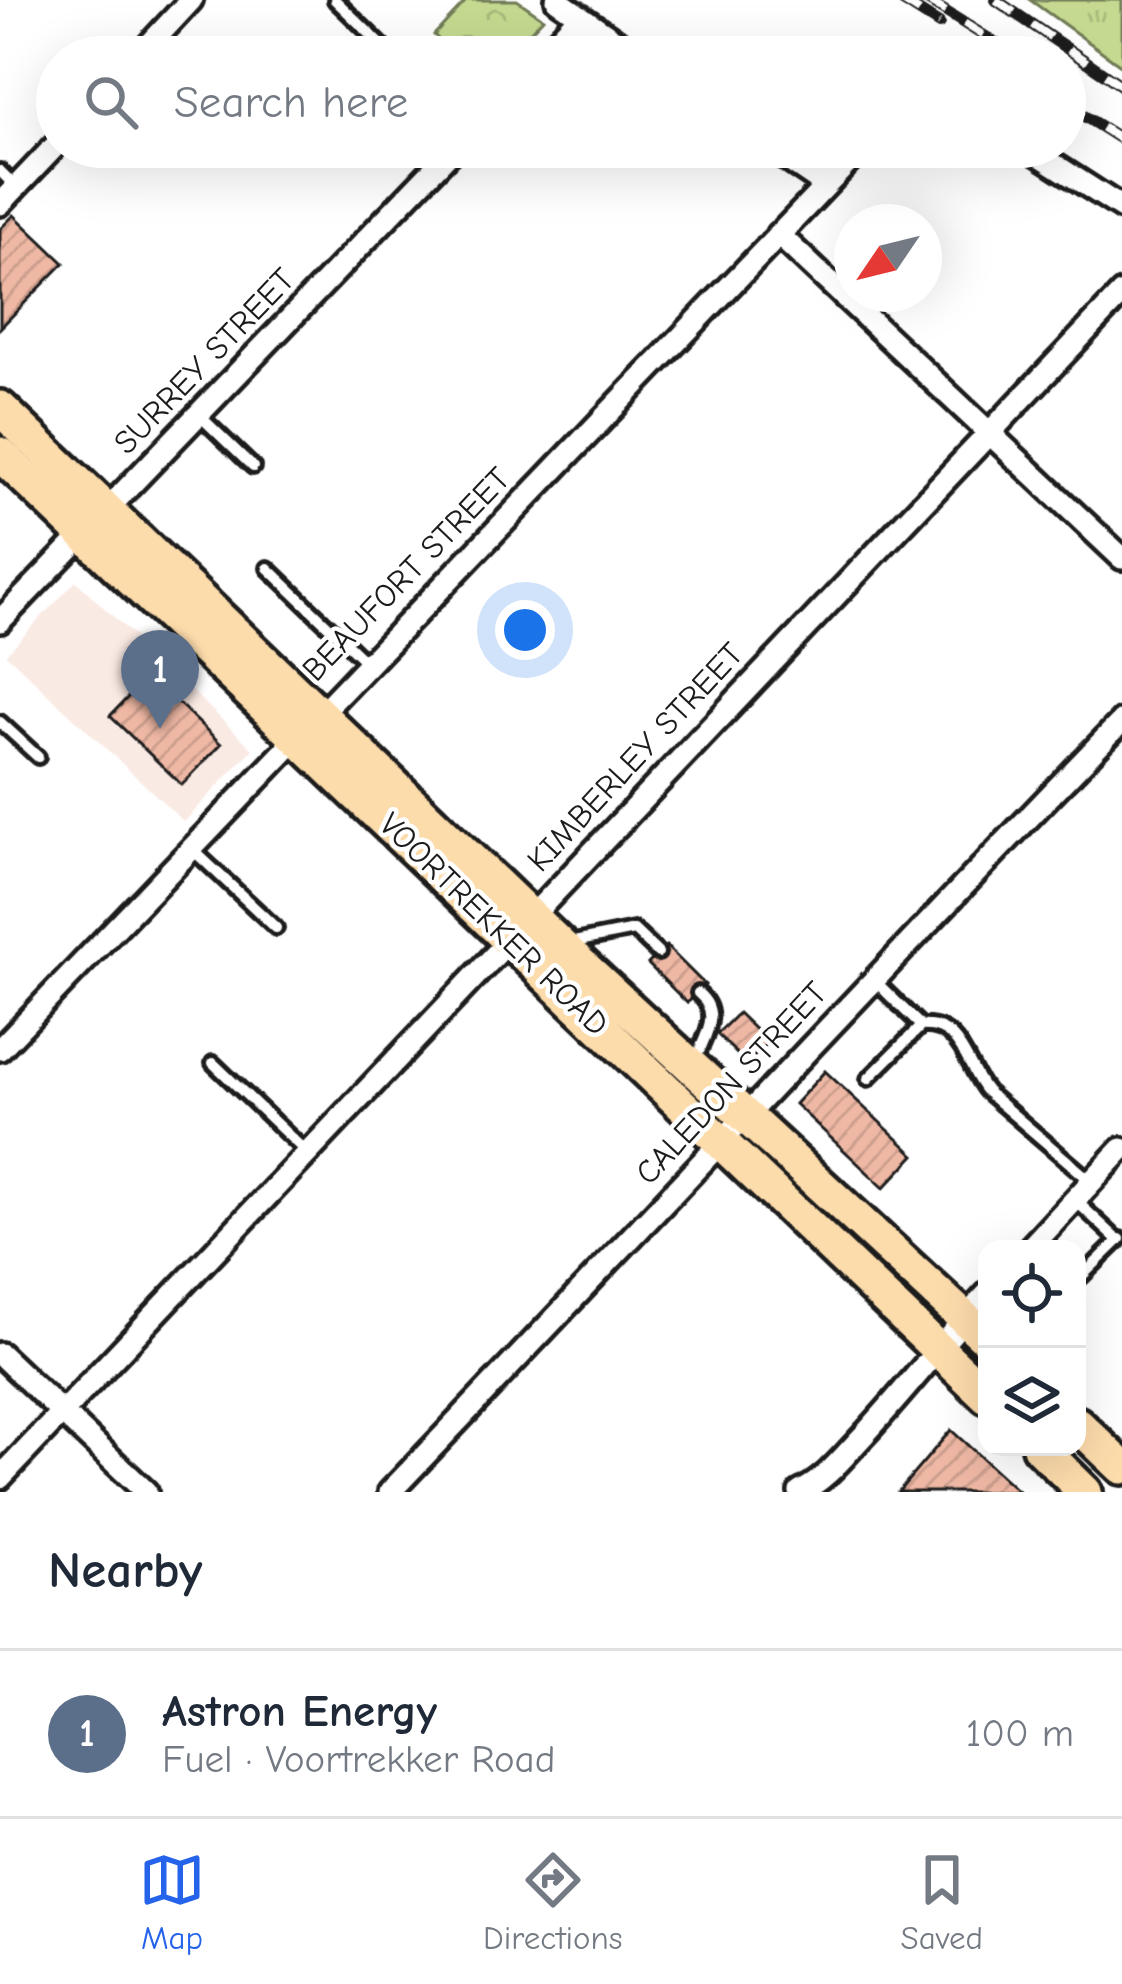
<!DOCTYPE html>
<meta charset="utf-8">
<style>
body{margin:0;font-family:"Comic Neue",sans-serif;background:#f6f6f7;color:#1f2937}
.controls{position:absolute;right:36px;bottom:36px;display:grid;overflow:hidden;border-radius:24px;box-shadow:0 12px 48px #0002}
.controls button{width:108px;height:108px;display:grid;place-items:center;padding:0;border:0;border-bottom:3px solid #e0e1e3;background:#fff;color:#1f2937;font:60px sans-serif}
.compass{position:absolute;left:834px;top:204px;width:108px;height:108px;border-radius:50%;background:#fff;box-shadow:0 12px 48px #0002;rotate:235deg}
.you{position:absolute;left:525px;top:630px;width:42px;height:42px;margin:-30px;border:9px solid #fff;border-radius:50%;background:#1a73e8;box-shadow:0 0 0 18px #1a73e833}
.badge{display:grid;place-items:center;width:78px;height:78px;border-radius:50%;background:#2563eb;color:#fff;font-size:39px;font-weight:700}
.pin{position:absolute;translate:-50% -99px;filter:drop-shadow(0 3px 6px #0008)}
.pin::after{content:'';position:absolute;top:63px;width:42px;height:36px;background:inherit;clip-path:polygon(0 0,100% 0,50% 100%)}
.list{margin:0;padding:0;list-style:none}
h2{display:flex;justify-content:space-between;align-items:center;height:156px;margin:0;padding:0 48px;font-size:51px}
h2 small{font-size:39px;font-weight:400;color:#747a83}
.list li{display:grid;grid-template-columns:78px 1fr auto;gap:36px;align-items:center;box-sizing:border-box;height:168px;padding:0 48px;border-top:3px solid #e0e1e3}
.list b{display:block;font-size:45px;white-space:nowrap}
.list p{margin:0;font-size:39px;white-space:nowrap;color:#747a83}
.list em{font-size:39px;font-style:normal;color:#747a83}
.icon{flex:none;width:66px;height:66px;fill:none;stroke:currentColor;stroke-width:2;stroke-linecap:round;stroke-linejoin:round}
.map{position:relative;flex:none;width:1122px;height:1492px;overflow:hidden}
.search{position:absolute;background:#fff;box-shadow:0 12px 48px #0002;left:36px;right:36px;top:36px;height:132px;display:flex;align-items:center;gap:30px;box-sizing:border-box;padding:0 42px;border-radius:66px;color:#747a83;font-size:45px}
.sheet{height:324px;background:#fff}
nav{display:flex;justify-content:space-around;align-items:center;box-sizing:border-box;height:168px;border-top:3px solid #e0e1e3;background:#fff;font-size:33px;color:#747a83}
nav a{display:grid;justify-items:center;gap:6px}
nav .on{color:#2563eb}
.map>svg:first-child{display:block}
</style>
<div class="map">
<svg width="1122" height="1492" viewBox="0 0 1122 1492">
<defs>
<pattern id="grass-tufts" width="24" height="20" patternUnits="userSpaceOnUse" patternTransform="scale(3)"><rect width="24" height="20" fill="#c5da90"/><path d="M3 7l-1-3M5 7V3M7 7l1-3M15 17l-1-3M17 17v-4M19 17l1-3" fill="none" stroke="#a9ba7c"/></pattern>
<pattern id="forest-crowns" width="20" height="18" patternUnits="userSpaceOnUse" patternTransform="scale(3)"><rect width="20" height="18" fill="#c5da90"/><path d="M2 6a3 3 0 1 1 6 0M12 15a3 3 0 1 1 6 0" fill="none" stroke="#a9ba7c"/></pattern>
<pattern id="building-hatch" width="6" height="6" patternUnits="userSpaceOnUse" patternTransform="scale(3)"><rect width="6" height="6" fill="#efb8a5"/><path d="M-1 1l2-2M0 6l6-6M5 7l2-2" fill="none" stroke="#cc9e8d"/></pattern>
</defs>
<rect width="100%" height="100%" fill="#fff"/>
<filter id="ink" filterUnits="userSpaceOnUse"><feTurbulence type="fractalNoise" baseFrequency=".00833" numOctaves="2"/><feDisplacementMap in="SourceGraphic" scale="24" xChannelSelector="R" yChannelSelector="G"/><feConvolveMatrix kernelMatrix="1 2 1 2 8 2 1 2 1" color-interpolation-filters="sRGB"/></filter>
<g filter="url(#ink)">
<path fill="#faeae4" d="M76,581L253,749L184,822L6,654Z"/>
<path fill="url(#grass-tufts)" stroke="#707b56" stroke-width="3" d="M1030,0H1122V66Z"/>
<path fill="url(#forest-crowns)" stroke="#707b56" stroke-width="3" d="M467,0H517L543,18L506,57H457L434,35Z"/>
<path fill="url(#building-hatch)" stroke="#1c1c1c" stroke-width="3" d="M14,215L64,263L0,328V229Z
M149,675L221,744L182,785L110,716Z
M666,946L705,985L687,1003L648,964Z
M738,1013L768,1042L747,1064L717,1034Z
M825,1071L915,1155L884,1188L795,1104Z
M951,1430L1019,1492H898Z"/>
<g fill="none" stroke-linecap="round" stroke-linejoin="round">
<defs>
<path id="service" d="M335,0L394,57
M0,171L16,187
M199,415L253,467
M268,568L367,663
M0,722L38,757
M191,848L276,928
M569,943L634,930L658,953
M921,1026C963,1023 966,1068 987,1092L1092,1182
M696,1059C705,1035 722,1013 698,993
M213,1063L306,1152
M868,1079L921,1026L875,981
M1075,1200L1118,1240
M1081,1277L1120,1239"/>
<path id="minor" d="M557,0L639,57
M138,57L191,0
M541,57L580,16
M769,147L825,185
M1027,147L1122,208
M0,204L57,144
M778,234L1122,558
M0,621L455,147
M0,1049L863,147
M1029,1249L1122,1149
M0,1354L146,1492
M0,1478L1122,293
M390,1492C635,1236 875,975 1122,721
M800,1492C826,1480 844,1456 863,1436C906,1390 944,1340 987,1294"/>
<path id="primary" d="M0,408L560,945L987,1339
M0,454L987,1396
M1077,1424L1122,1467
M1039,1447L1085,1492"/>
</defs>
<use href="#service" stroke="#1c1c1c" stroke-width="20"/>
<use href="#minor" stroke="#1c1c1c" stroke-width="30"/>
<use href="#primary" stroke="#1c1c1c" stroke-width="42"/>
<use href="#service" stroke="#fff" stroke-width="10"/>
<use href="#minor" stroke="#fff" stroke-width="21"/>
<use href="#primary" stroke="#fddcac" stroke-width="33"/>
<defs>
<path id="rail" d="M901,0L939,24
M927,0L1018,57
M996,0L1122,86
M1065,104L1122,140"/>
</defs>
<use href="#rail" stroke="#1c1c1c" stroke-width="12"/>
<use href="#rail" stroke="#fff" stroke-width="8" stroke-dasharray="22" stroke-linecap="butt"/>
</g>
</g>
<g text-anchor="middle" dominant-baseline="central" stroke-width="9" stroke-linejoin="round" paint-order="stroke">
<g font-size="33" fill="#1c1c1c" stroke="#fff">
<text transform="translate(204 361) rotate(-46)">SURREY STREET</text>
<text transform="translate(406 574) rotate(-46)">BEAUFORT STREET</text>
<text transform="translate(635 757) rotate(-47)">KIMBERLEY STREET</text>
<text transform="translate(494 924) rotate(44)">VOORTREKKER ROAD</text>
<text transform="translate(731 1083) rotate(-47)">CALEDON STREET</text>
</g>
</g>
</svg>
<div class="controls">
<button><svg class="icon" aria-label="locate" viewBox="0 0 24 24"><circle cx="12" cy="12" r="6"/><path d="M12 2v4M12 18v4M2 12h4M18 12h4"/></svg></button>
<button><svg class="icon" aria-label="layers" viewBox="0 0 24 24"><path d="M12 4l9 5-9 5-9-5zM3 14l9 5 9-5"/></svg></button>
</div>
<svg class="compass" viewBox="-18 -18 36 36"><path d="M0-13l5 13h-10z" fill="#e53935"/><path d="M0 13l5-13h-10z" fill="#747a83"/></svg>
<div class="you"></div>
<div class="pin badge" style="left:160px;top:729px;background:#5c6f8a">1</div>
<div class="search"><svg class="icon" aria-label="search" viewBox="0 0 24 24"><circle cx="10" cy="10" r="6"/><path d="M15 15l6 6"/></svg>Search here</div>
</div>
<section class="sheet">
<h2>Nearby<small></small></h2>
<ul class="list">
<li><span class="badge" style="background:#5c6f8a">1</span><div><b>Astron Energy</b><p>Fuel · Voortrekker Road</p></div><em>100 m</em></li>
</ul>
</section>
<nav>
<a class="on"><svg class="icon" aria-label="map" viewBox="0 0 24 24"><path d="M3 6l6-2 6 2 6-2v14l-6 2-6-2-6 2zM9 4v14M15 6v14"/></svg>Map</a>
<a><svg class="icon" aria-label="directions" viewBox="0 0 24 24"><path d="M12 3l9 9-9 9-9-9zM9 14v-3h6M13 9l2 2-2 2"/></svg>Directions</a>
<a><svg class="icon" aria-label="saved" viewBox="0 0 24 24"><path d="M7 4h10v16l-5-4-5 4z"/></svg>Saved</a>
</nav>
